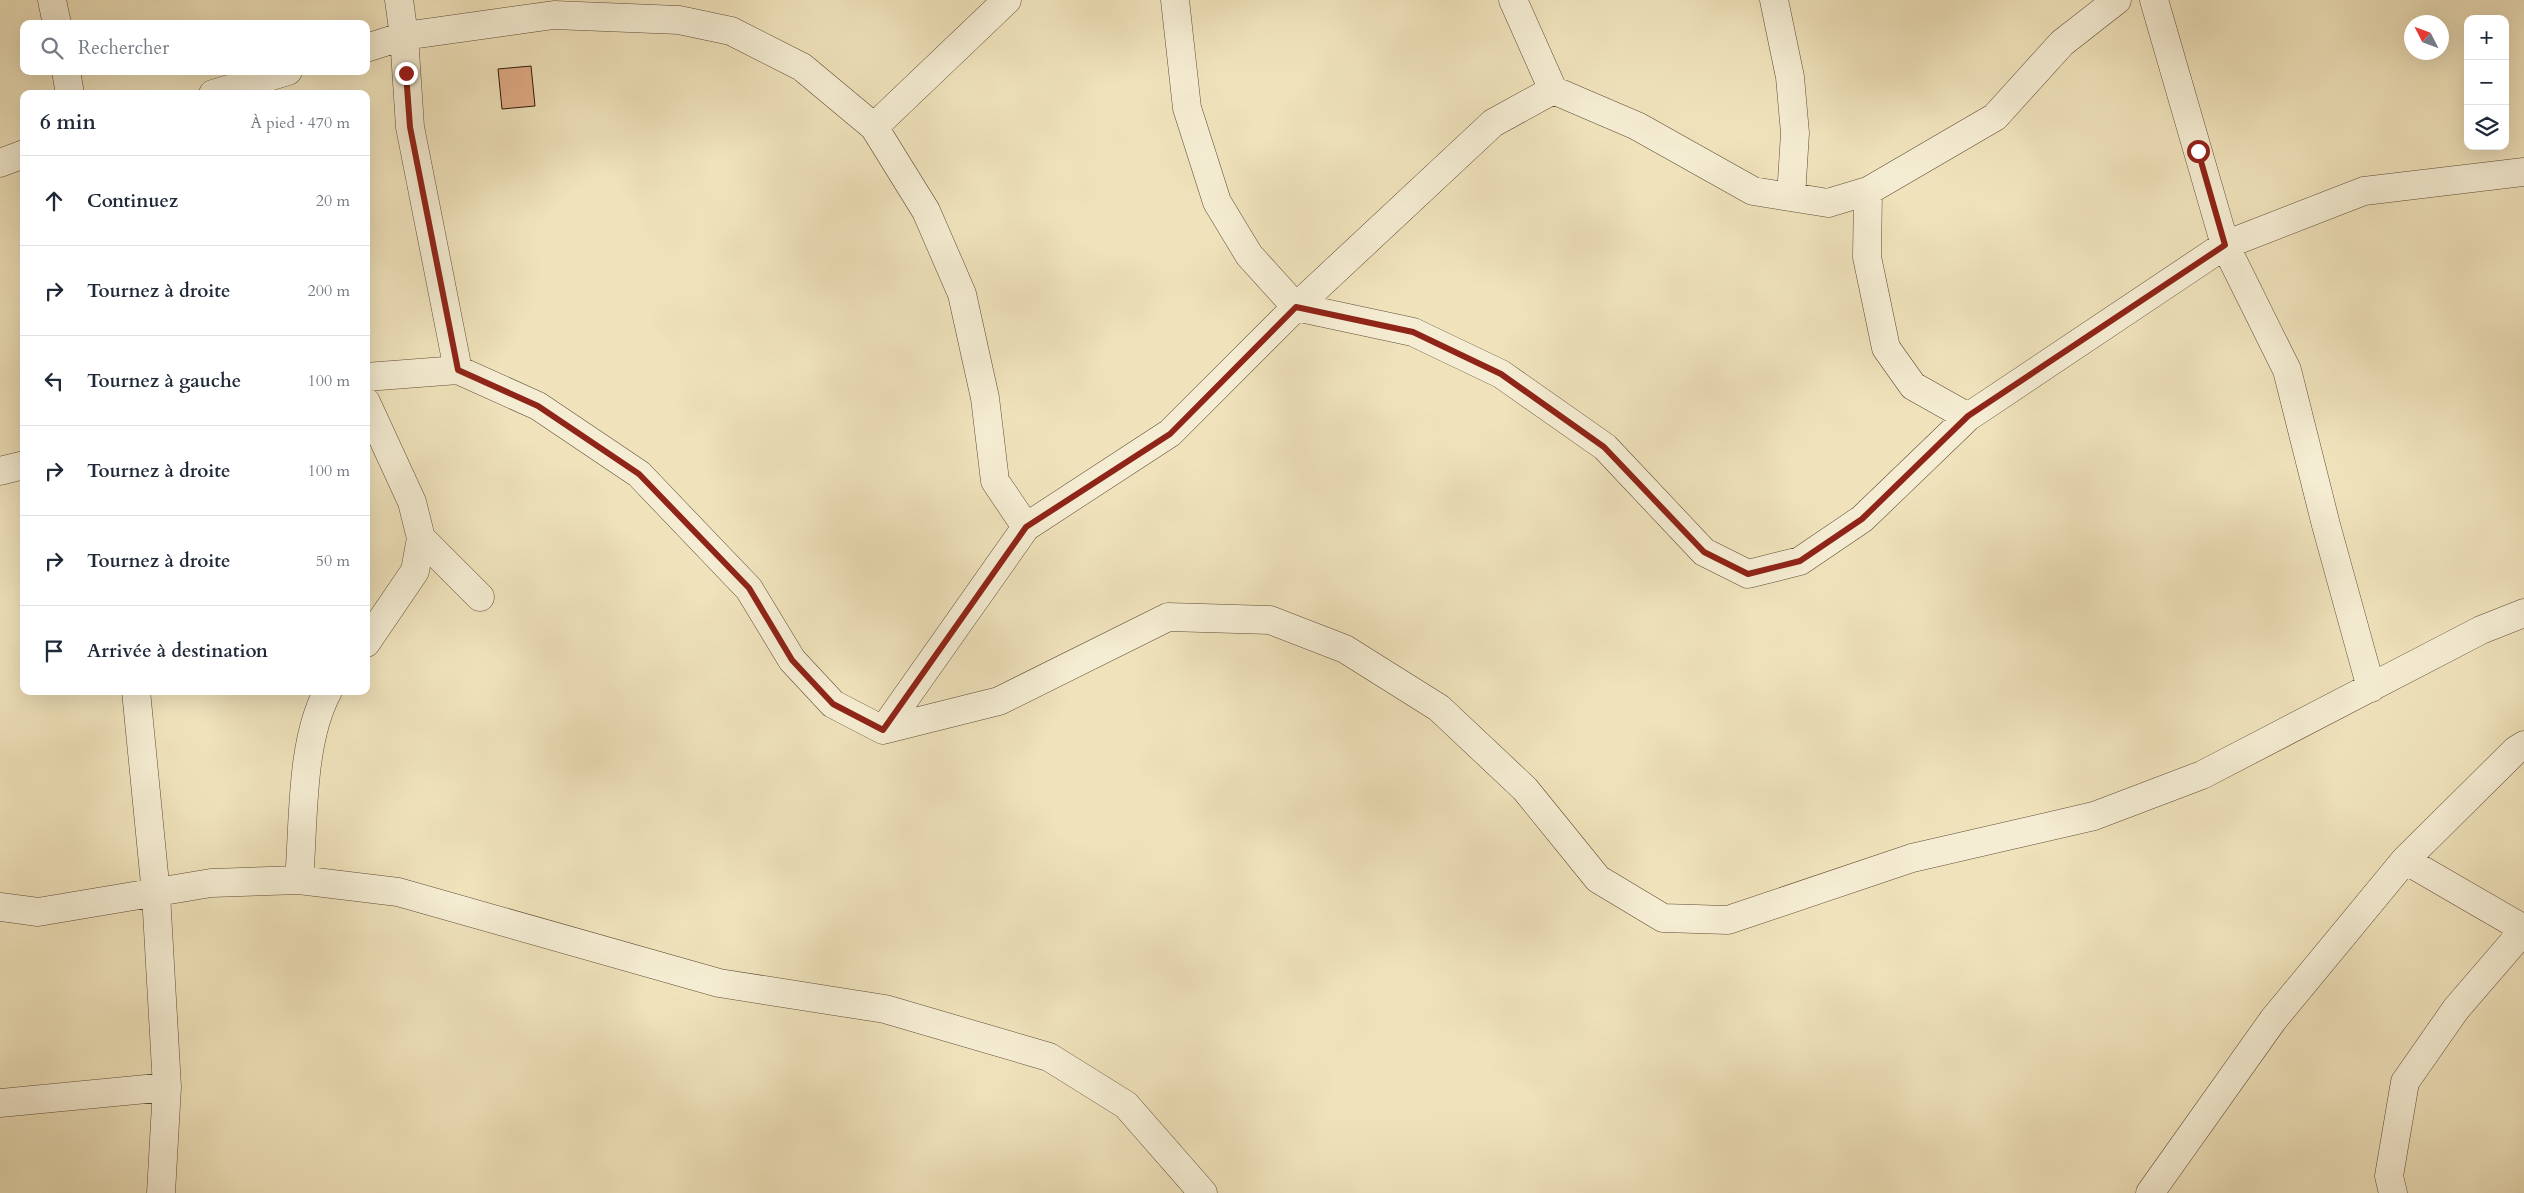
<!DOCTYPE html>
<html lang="fr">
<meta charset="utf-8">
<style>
body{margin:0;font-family:Cardo,serif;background:#f6f6f7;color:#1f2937}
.controls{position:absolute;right:15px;top:15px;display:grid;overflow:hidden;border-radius:10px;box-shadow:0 5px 20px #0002}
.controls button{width:45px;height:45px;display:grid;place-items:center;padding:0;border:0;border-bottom:1px solid #e0e1e3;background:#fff;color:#1f2937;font:25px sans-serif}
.compass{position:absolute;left:2404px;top:15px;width:45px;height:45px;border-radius:50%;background:#fff;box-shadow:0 5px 20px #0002;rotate:312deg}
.stop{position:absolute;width:15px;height:15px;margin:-11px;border:4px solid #8f2418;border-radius:50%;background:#fff}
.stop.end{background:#8f2418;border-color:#fff;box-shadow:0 1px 5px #0008}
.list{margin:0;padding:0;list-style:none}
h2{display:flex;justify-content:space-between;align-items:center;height:65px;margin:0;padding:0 20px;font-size:21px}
h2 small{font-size:16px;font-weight:400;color:#747a83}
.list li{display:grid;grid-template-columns:32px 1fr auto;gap:15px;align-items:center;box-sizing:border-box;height:90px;padding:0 20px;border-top:1px solid #e0e1e3}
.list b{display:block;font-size:19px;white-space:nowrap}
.list em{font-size:16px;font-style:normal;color:#747a83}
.icon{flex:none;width:28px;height:28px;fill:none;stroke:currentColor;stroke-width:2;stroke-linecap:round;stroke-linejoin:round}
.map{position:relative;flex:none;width:2524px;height:1193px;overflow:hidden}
.search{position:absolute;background:#fff;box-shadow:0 5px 20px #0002;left:20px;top:20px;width:350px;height:55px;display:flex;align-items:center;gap:12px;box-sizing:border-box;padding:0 18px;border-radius:10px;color:#747a83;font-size:19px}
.panel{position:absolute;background:#fff;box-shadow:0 5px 20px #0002;left:20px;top:90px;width:350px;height:605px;border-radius:10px}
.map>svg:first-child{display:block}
</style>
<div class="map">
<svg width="2524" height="1193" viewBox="0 0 2524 1193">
<rect width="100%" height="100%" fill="#f0e3bc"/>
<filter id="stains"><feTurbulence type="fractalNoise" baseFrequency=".004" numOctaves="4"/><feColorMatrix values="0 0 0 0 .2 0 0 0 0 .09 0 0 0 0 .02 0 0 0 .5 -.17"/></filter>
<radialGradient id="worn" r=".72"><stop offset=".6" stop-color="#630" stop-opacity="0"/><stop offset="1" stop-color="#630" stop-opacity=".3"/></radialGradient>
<path fill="#e0ac86" stroke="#2f1707" d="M531,66L535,106L502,109L498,69Z"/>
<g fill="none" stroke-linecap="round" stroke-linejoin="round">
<defs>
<path id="street" d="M52,0L57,24
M399,0L404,36L410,127L458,370
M1175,0L1187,108L1217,202L1249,255L1296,307L1413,332L1501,374L1605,447L1704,552L1748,574L1800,561L1862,519L1968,417L2225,245L2364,191L2524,172
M1513,0L1553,90L1637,126L1753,191L1828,203L1868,191L1995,117L2062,43L2117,0
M1774,0L1790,77L1795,133L1791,197
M2154,0L2225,245L2287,370L2326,525L2371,688
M366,48L404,36L554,15L679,20L731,31L802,67L874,127L926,211L962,294L985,398L995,481L1026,527
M66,71L70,94
M213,94L288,71
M874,127L1007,0
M0,163L24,154
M1868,191L1867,257L1886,348L1913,386L1968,417
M366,377L458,370L538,406L639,474L749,589L792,660L833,704L883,730L999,701L1168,617L1270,620L1345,649L1439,708L1525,789L1598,879L1663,918L1728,920L1912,858L2094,816L2202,775L2481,630L2524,613
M366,402L412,502L421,538L415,571L366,643
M0,471L24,465
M421,538L480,597
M136,691L156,894L167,1087L161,1193
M883,730L1026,527L1170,433L1296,307L1493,123L1553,90
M2405,860L2524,929
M299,880C304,823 300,742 328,691
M0,907L38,912L211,883L299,880L398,892L719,983L885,1009L1049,1057L1126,1105L1203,1193
M0,1103L167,1087
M2150,1193L2273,1020L2405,860L2516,750L2524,745
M2393,1193L2389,1176L2405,1082L2456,1009L2524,930"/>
</defs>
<use href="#street" stroke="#5f4a34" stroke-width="29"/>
<use href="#street" stroke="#f5edd3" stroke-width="28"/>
</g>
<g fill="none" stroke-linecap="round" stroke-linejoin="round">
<path stroke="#8f2418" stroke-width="6" d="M406,73L410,127L458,370L538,406L639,474L749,588L792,660L833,704L883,730L1026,527L1170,434L1296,307L1413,332L1501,374L1604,447L1704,552L1748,574L1800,561L1862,519L1968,416L2225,245L2198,151"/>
</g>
<rect width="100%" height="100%" filter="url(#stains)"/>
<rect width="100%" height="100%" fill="url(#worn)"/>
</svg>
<div class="controls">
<button>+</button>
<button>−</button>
<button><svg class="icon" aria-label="layers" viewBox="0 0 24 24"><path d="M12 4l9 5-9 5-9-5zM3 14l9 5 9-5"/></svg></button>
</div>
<svg class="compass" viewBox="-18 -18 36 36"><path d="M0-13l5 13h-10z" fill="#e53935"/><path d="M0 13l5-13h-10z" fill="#747a83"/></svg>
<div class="stop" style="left:2198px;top:151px"></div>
<div class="stop end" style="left:406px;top:73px"></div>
<div class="search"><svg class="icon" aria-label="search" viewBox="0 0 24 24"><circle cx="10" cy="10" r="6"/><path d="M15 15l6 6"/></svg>Rechercher</div>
<section class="panel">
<h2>6 min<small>À pied · 470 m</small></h2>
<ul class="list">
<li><svg class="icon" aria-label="ahead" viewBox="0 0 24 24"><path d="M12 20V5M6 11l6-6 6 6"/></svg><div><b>Continuez</b></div><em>20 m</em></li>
<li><svg class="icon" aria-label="right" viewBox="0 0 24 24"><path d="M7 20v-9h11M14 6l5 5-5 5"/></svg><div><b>Tournez à droite</b></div><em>200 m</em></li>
<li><svg class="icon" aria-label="left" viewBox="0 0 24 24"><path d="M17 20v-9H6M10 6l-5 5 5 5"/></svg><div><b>Tournez à gauche</b></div><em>100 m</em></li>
<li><svg class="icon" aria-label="right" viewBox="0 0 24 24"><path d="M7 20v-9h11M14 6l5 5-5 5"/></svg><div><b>Tournez à droite</b></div><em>100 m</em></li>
<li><svg class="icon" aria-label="right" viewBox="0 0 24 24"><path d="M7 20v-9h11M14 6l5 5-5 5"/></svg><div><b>Tournez à droite</b></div><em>50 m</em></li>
<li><svg class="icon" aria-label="arrive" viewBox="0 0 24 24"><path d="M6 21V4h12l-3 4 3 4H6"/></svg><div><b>Arrivée à destination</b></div></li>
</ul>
</section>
</div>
